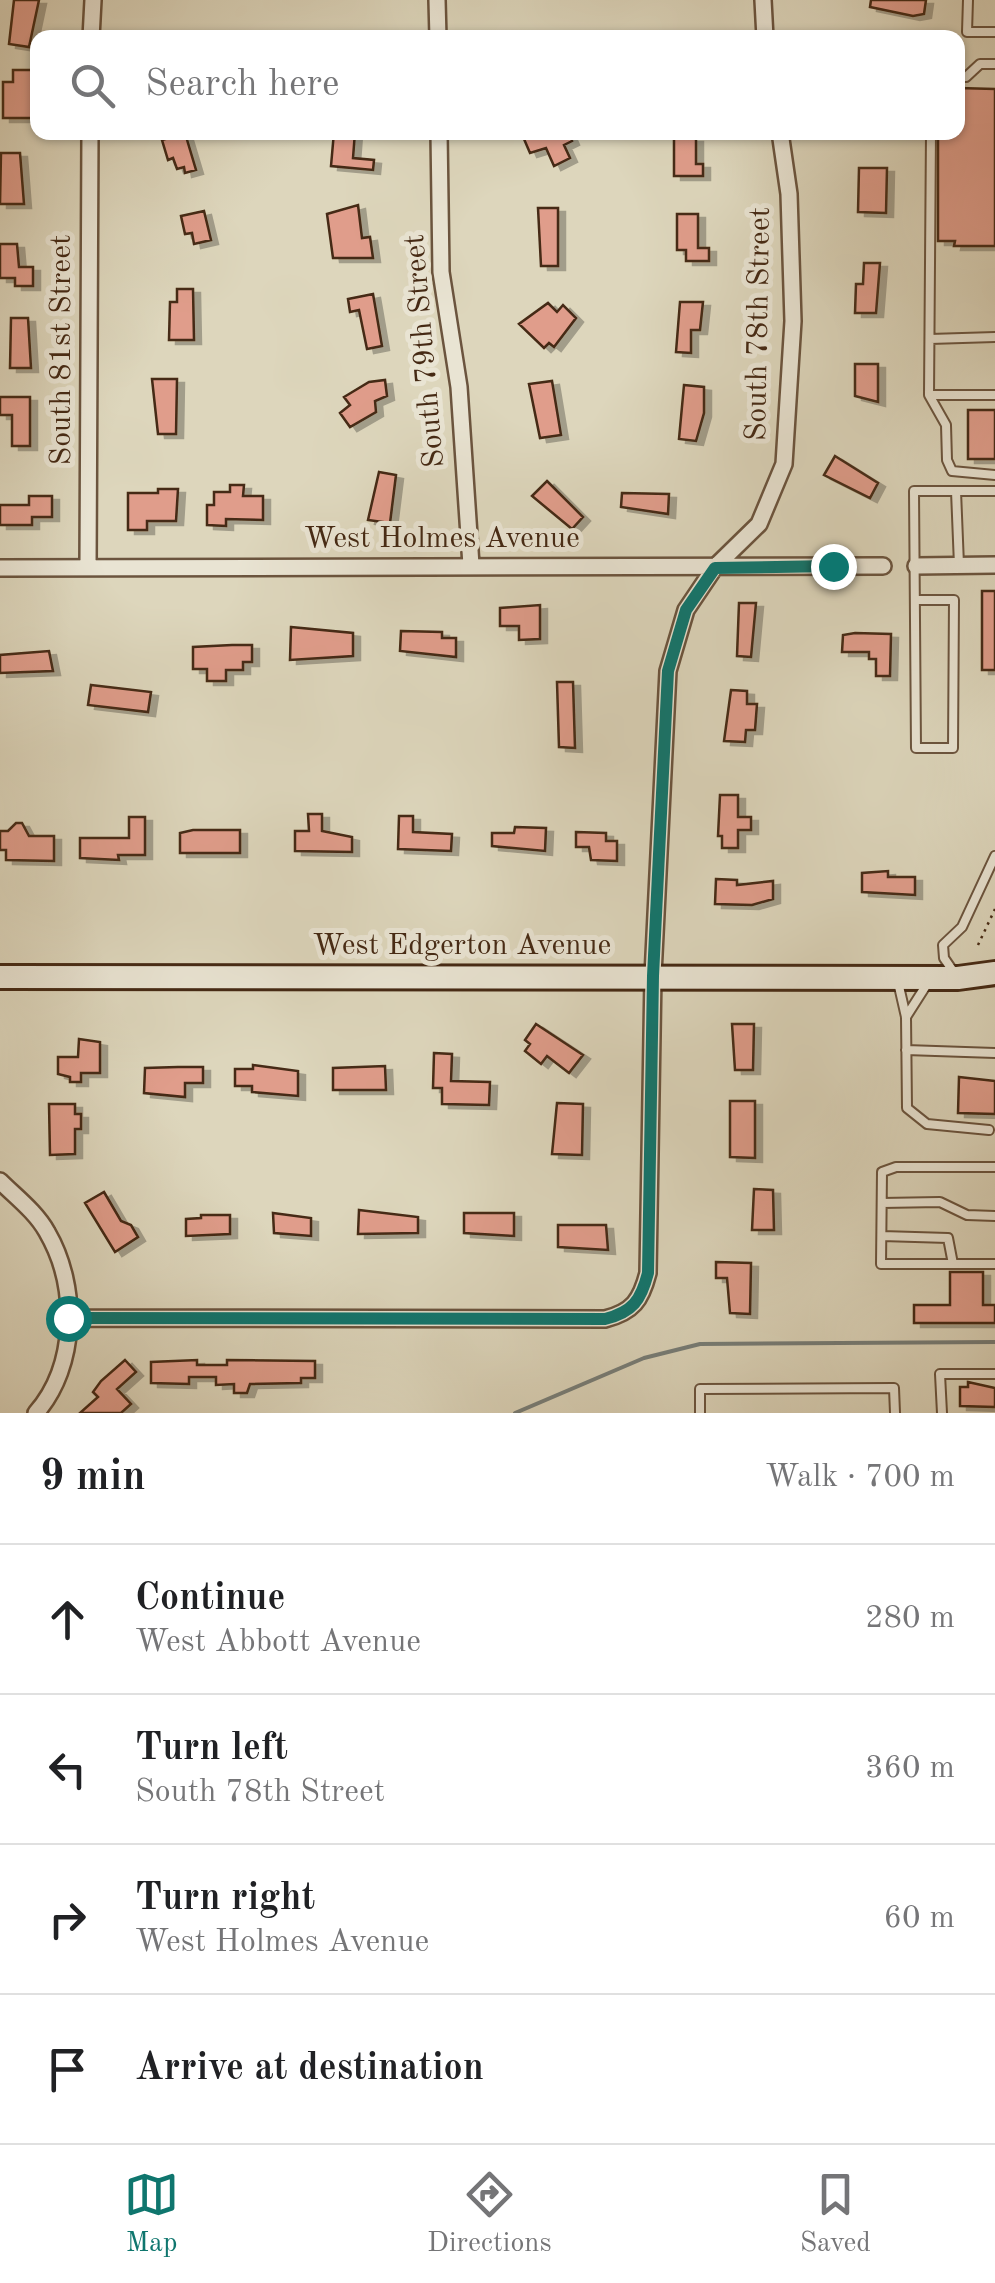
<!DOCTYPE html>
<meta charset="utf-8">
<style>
body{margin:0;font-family:"Old Standard TT",serif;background:#f6f6f6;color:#202124}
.stop{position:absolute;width:30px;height:30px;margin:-22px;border:8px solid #0f766e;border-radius:50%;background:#fff}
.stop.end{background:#0f766e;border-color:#fff;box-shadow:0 2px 10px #0008}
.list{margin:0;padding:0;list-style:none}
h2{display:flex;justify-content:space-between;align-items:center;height:130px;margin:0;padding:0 40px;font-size:42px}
h2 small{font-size:32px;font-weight:400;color:#757577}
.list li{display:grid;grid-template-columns:65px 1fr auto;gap:30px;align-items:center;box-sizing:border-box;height:150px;padding:0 40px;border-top:2px solid #e0e0e0}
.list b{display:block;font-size:38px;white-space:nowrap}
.list p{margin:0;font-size:32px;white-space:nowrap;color:#757577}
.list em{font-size:32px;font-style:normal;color:#757577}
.icon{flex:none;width:55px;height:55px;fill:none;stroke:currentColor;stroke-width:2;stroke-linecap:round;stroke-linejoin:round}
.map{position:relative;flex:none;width:995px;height:1413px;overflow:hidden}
.search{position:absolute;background:#fff;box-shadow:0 2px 8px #0004;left:30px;right:30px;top:30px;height:110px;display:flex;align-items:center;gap:25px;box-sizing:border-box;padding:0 35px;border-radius:20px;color:#757577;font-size:38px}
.sheet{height:730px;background:#fff}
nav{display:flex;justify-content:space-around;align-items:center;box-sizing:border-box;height:140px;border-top:2px solid #e0e0e0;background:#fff;font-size:28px;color:#757577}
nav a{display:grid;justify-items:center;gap:5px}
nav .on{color:#0f766e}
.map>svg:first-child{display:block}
</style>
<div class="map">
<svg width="995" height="1413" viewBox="0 0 995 1413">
<defs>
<filter id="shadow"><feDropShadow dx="7" dy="4" stdDeviation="0" flood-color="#0004"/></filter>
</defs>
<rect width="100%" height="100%" fill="#ddd6bc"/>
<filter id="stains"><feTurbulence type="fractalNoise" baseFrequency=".002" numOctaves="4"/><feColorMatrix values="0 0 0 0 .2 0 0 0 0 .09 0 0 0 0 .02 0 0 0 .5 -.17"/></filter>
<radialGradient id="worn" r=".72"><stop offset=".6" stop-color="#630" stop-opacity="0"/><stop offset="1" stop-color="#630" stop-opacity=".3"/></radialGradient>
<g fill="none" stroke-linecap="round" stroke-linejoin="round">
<path stroke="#777e79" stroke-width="4" d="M515,1413L644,1358L700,1344L995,1342"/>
</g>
<path fill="#e09d8b" stroke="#452914" stroke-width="2.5" filter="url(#shadow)" d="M14,0H39L29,47L9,44Z
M871,0H926L924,14L913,16L870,7Z
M13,70H32V118H3V82H13Z
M958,88L995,89V246H954L955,241H938V132H958Z
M334,132H355L353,158L374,160L373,170L331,166Z
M521,132H568L572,141L564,145L570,158L554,166L546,148L530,153Z
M185,133L196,170L185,173L184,167L177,169L173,158L168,160L162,140Z
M674,138H696V164H703V176H674Z
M1,153H20L24,204H0Z
M859,168H887L886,213L858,212Z
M358,205L362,238L370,237L373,258H333L327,214Z
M538,208H558V266H541Z
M204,211L211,240L194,244L192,233L185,234L181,216Z
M677,214H698V248H709V261H686V250H677Z
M0,244H17L19,267H33V286H15V278H0Z
M864,263H880L876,313H855L856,284H863Z
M177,289H193L194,340H169L170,302H177Z
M373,294L382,346L367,349L359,310L350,312L348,299Z
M680,302H703L700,330H691V353L676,352Z
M548,303L557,312L563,305L576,318L554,347L549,343L544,348L519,324Z
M11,318H28L31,368H10Z
M855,364H878V402L855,396Z
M152,379H177L176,434H158Z
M385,380L387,396L375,401L376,412L350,427L340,413L350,405L344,397L369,382Z
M552,381L561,435L540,438L529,384Z
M684,385L704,387V413L696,441L679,439Z
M0,397H30V446H12V415H0Z
M968,410H995V459H968Z
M835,456L878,483L870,498L824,475Z
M379,472L396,475L390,523L368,520Z
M547,481L583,517L572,529L532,496Z
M230,485H244L243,496H263V520L226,519V526L207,525V505H214V492H230Z
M158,489H178L176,521H147V530H128V493H158Z
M622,493L669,494L668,514L621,507Z
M29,496H52V517H32V525H0V505H29Z
M982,591H995V670H982Z
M739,603H756L751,657L737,656Z
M540,605V639L519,640V626H500V608Z
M291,627L353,633V656L290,660Z
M401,631L442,632V638H456V657L400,651Z
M855,633L891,634L890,676H876V659H869V652H842L843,635Z
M232,645H252V662H243V670H226V681H207V669H193V647Z
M49,651L53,671L0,673V655Z
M557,682H573L575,748L559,747Z
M91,685L151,692L148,712L88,705Z
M731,690L747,691V704H757L755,730H746L745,742L724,741Z
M720,795H738V817H751V830H738V848H722V836H718Z
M308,814H322V831L352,837V852L295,851V831H309Z
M399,816H413V832L452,834L451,851L398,849Z
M129,817H145V855H118L119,860L80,858V838H129Z
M16,823H22L29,836H54V861L6,860V850H0V831H8Z
M515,827L546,828L545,851L492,846V833H514Z
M193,830H240V853H180V833Z
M576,832L606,833V841H617V861L591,860L589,847H576Z
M888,871V877H915V895L862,892V873Z
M716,879L737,880V885L773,881V899L752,905L715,904Z
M536,1024L583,1055L569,1073L547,1056L541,1064L525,1051L530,1044L525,1040Z
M732,1024H754L753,1070H735Z
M79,1039L100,1042V1073H81V1082H70V1077L58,1074V1057H78Z
M434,1053L452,1054L451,1081L490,1082L489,1105L442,1104V1088H433Z
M253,1065L298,1071V1096L252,1092V1086H235V1069H253Z
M385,1066L386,1090H333V1068Z
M178,1067H203V1083H185V1097L144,1093L145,1068Z
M959,1077L995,1081V1114L958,1113Z
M730,1101H755V1158L730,1157Z
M557,1103L583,1104L582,1155L552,1154Z
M49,1104H75V1114H81V1129H75V1154L50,1155Z
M754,1189L773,1190L774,1230H752Z
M104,1192L121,1221L131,1225L138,1237L115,1252L85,1203Z
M359,1210L418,1217V1233L358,1234Z
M273,1213L311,1218V1236L274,1233Z
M464,1213H514V1236L464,1233Z
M201,1215H230V1234L186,1236V1219L201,1218Z
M558,1225H606L608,1250L558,1247Z
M716,1262L751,1263L750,1314L730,1313L727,1278H716Z
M950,1272H983V1305H995V1323H914V1305H950Z
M125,1360L136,1372L117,1389L131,1404L121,1413H80L98,1397L93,1392L101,1381Z
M197,1360V1365H227V1360L315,1361V1378H301V1383L250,1384L247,1393H234V1384L216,1385V1377H189V1384L151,1383V1362Z
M968,1382L995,1388V1407L960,1406V1387H968Z"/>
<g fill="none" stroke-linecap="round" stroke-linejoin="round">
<defs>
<path id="lane" d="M968,0L967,32H995
M958,77H966L980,64H995
M931,132L929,395L946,425L947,460L952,471L995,475
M930,339L995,337
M930,395H995
M956,491L959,565
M916,600H954L953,748H916L914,491H995
M955,974L944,958L943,945L962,927L995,856
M898,982L906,1017L907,1108L927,1124L989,1130
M906,1017L927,984
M906,1050L995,1053
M995,1167H896L882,1172L881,1264H995
M882,1203L940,1202L967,1215L995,1216
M882,1236L948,1238L953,1264
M700,1413V1389L894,1388L895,1413
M942,1413L940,1374H995"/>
<path id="street" d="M437,0L438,38
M763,0L765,38
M91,38L93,0
M439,132L441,272L459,387L471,565
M916,566L995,565
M0,568L883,566
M88,568L90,132
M0,1181C16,1197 36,1212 47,1232C79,1287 77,1366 36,1413
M68,1318L605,1319C633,1312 641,1300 648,1273L653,975L668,671L686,610L715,567L759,524L784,464L793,321L789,194L780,132"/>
<path id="secondary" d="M0,977L958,978L995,973"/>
</defs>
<use href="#lane" stroke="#6b543e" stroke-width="12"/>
<use href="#street" stroke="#6b543e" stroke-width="20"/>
<use href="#secondary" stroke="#452914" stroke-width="28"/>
<path stroke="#452914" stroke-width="2.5" stroke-dasharray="2.5 5" stroke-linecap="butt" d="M978,945L995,909"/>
<use href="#lane" stroke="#e9e4d3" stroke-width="8"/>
<use href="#street" stroke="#e9e4d3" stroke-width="15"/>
<use href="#secondary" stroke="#e9e4d3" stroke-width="22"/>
</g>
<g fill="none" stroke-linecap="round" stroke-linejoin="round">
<path stroke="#0f766e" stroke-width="12" d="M68,1318L605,1319C633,1312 641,1300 648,1273L653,976L668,671L686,610L715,568L833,566"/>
</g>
<g text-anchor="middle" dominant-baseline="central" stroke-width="10" stroke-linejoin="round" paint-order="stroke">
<g font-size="30" fill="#452914" stroke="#e9e4d3">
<text transform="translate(759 324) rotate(-89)">South 78th Street</text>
<text transform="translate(62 350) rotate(-90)">South 81st Street</text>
<text transform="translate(425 351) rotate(-95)">South 79th Street</text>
<text x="442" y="539">West Holmes Avenue</text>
<text x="462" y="946">West Edgerton Avenue</text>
</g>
</g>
<rect width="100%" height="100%" filter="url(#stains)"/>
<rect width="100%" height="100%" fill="url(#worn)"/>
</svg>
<div class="stop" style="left:68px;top:1318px"></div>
<div class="stop end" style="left:833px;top:566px"></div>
<div class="search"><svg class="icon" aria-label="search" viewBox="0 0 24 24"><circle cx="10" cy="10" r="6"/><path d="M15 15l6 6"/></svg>Search here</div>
</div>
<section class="sheet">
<h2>9 min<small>Walk · 700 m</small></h2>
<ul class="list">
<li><svg class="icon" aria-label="ahead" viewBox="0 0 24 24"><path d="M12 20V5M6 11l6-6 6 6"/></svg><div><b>Continue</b><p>West Abbott Avenue</p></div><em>280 m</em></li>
<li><svg class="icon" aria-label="left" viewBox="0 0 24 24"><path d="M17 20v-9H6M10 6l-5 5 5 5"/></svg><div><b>Turn left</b><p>South 78th Street</p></div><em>360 m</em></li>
<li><svg class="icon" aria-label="right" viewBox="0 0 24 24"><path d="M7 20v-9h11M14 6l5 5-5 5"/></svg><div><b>Turn right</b><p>West Holmes Avenue</p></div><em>60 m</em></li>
<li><svg class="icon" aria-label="arrive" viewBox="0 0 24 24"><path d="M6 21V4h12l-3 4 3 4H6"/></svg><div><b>Arrive at destination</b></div></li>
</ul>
</section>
<nav>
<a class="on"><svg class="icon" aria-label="map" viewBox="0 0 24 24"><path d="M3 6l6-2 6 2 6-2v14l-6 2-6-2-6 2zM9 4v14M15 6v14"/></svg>Map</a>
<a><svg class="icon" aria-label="directions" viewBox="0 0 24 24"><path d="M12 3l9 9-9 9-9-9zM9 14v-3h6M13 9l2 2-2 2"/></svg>Directions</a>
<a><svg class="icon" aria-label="saved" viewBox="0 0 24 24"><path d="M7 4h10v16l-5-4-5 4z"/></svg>Saved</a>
</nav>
